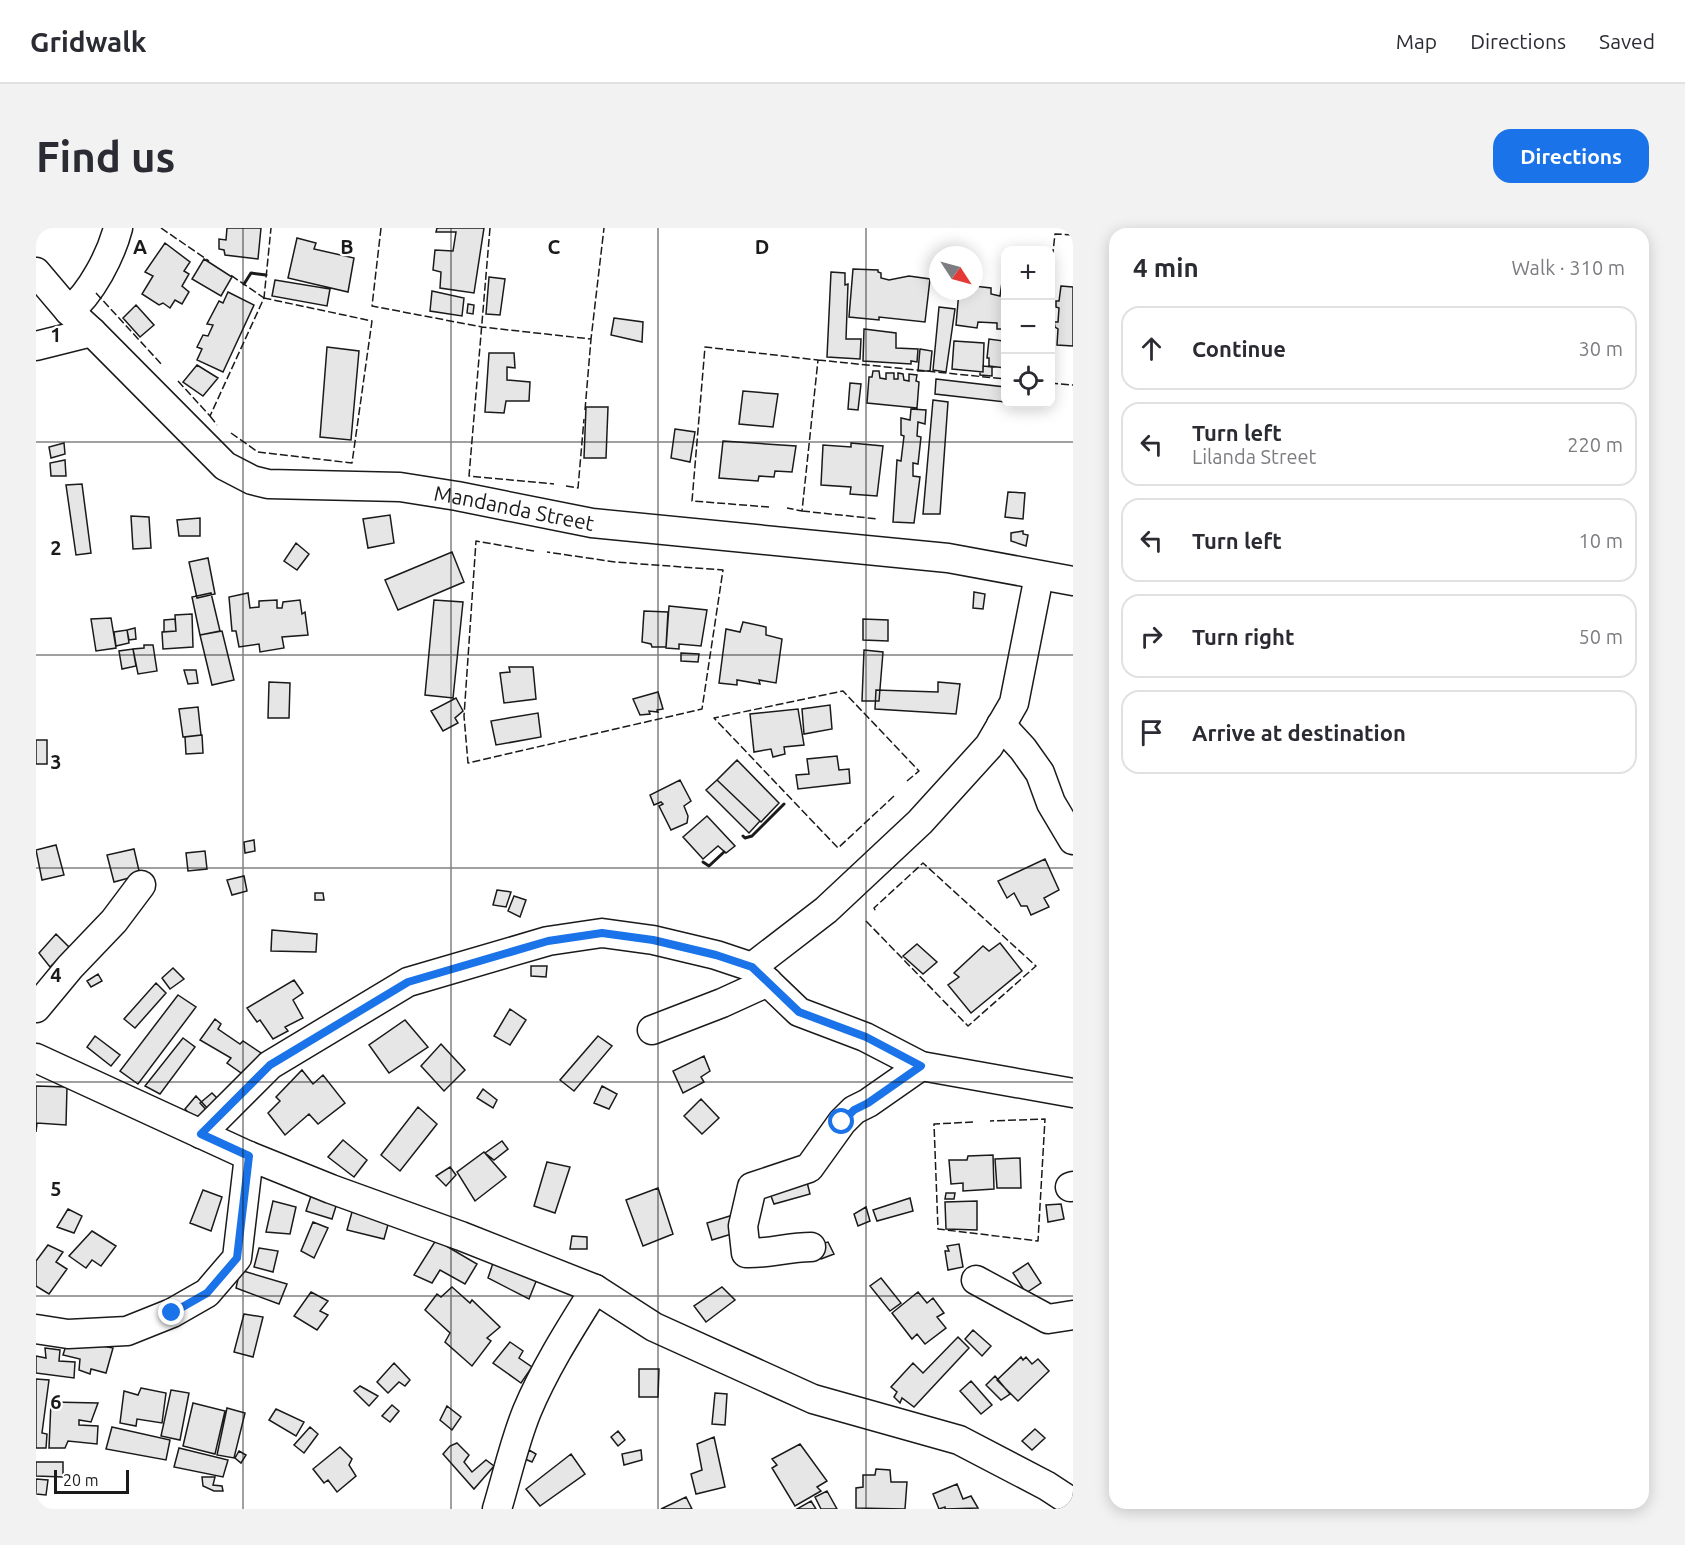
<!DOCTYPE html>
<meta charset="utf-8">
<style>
body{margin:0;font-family:Ubuntu,sans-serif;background:#f2f2f3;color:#2b2b33}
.controls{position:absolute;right:18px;top:18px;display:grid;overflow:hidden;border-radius:12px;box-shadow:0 3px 15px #0003}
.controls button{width:54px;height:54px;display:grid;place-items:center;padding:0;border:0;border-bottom:2px solid #e1e1e2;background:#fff;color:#2b2b33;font:30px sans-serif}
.compass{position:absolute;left:893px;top:18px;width:54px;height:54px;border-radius:50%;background:#fff;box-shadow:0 3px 15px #0003;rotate:126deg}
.scale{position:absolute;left:18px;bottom:15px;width:75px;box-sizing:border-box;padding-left:6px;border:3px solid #1a1a1a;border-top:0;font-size:16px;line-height:21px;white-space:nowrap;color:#1a1a1a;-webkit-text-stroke:4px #fff;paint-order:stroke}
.stop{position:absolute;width:18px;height:18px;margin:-14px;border:4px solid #1a73e8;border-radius:50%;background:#fff}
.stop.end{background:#1a73e8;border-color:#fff;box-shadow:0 2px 6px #0008}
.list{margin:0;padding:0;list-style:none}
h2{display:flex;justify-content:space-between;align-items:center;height:78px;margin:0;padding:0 24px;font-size:26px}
h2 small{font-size:20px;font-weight:400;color:#7c7c81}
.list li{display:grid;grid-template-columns:39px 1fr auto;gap:18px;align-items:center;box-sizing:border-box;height:84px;margin:0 12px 12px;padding:0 12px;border:2px solid #e1e1e2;border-radius:18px}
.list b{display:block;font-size:22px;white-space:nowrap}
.list p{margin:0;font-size:20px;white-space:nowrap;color:#7c7c81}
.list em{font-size:20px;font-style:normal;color:#7c7c81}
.icon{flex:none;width:33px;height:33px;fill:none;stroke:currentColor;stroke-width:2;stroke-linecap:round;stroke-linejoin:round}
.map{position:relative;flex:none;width:1037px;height:1281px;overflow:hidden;border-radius:18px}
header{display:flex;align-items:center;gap:36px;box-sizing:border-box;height:84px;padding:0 30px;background:#fff;border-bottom:2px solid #e1e1e2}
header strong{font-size:28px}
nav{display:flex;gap:33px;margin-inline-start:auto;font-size:21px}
.intro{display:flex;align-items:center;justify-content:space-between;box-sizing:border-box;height:144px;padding:0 36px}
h1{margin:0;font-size:42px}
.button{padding:15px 27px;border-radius:18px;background:#1a73e8;color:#fff;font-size:21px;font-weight:700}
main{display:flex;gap:36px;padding:0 36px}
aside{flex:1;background:#fff;border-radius:18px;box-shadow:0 3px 15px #0003}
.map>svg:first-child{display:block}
</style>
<header>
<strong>Gridwalk</strong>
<nav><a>Map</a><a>Directions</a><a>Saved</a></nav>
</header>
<div class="intro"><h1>Find us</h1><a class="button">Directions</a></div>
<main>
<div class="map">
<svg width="1037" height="1281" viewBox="0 0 1037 1281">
<rect width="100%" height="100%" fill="#fff"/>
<path fill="#e6e6e6" stroke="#1a1a1a" stroke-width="1.5" d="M191,0H225L222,31L189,27L188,22L183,21V11L190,12Z
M401,0H448L438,65L404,60L405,44L397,42L399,22L417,23L420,4H400Z
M261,10L280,15L278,21L318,30L312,64L252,50Z
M129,15L154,34L148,43L153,46L146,58L153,64L146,76L139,72L134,80L127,75L123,77L106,66L117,48L109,44Z
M168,31L196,49L185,68L156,51Z
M817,41L842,42V44L845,45V50L853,52L873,48L894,51L889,94L843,89V92L813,89Z
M795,44L809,45V57L812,56L810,111H825L824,131L791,129Z
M453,49L469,51L464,87L450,86Z
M239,52L294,61L291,78L236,68Z
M966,54H969V101H961V95L942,94L941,100L920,97L923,63H938V58L955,60V66L964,68Z
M1025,58L1037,59V118L1021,117L1022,101L1019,99L1018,94H1022L1023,80L1020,79V73H1023Z
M396,63L428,70L426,88L394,83Z
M192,64L218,77L187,144L161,132L166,121L161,119L167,107L172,108L177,97L171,96L183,73L187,75Z
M432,76L438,77L437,86L431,85Z
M100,77L118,97L104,109L87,90Z
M903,79L919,81L910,144L897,142Z
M578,90L607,94L606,114L575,107Z
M828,101L860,105V120L882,121L881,134L875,133V136L827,133Z
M968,109H969V140L953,138V130H951L953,111L967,113Z
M918,113L948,115L947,144L916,141Z
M291,119L323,123L315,212L284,209Z
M884,121L896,123L894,143H882Z
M453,125H478L479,140L471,139V152L494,154L493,173H470L468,185L449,184Z
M161,137L182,150L167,168L147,154Z
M947,138L956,139V148L944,147V144H947Z
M837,143H843L844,150L850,151V145H858V151H862V145L867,146L868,152L873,153V146L881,147L880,153L883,154L881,180L831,175L833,149H836Z
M900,151L969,159V174L899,166Z
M814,155L825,156L822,182L812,181Z
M707,163L742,166L737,199L703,196Z
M897,172L912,174L904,286H887Z
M550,179H572L570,230H548Z
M875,181L890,182L889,196L882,194L881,208L885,209L882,236L877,235V248L884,249L878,295L857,294L861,232L865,233L868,208L865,207V190L874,192Z
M639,201L659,204L654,234L635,230Z
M687,213L760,218L756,244L739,243L738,249L723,248L722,253L683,250Z
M28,215L29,226L15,230L13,219Z
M815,215L847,218L841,268L814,266L815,259L785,257L787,217L815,219Z
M29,232L30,248H15L14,235Z
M46,256L55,325L40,327L30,257Z
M972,264L989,265L987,291L969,289Z
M354,287L358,315L332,320L327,291Z
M95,288L113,289L115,320L97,321Z
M164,290V308H143L141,292Z
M987,303V306L992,307L990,318L975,313V305Z
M260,315L273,326L261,342L248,333Z
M416,324L428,354L362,382L349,352Z
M172,330L179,366L161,370L153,334Z
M938,364L949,366L947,381L937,380Z
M175,365L184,403L164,407L156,369Z
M212,365L214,380L223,379V373L241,372V380H246L247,374L264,372L266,386L269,384L272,407L246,409L248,420L224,424L223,416L203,419L200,403H196L193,369Z
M398,372L427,374L417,470L389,467Z
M633,378L671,382L665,418L643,416V421L630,420Z
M608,383L632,384L630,419H616L615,416L606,414Z
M156,386L157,419L127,421L126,404L140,403L139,387Z
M75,390L80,420L60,423L55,391Z
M139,391L140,403L128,404V392Z
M827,391L852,392V413L827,412Z
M707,394L730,399V407L746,411L740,455L723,452L724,456L701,452V457L683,455L690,401L704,404Z
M99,400L100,411L93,412L91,402Z
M91,402L93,415L80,418L78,404Z
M186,403L198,452L176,457L164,407Z
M108,417H117L121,443L102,446L97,421L108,420Z
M97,421L100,438L86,441L83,423Z
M828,422L847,424L843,473H826Z
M645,425L663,426L662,434L645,433Z
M473,439H497L500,471L468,475L464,445L474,444Z
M148,442H160L162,455L152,456Z
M233,454L254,455L253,490H232Z
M902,454L924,456L920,486L839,481L840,462L902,464Z
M622,464L627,481L621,482L622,484L613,483L614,486L604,487L597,471Z
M420,470L427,483L419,490L422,495L407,503L395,483Z
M794,477L796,501L768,506L766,481Z
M162,479L165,507L147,509L143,481Z
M762,481L768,517L748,519L749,526L737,529L735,521L718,524L714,486Z
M502,485L505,509L460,517L455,493Z
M166,507L167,525L150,526L149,509Z
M0,512H11V536H0Z
M801,528L803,542L813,541L814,555L762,561L760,547L773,546L771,531Z
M701,532L743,575L725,594L681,552Z
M644,552L655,573L648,578L652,588L651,595L635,602L623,578L627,576L625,574L618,577L614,567Z
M681,552L724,593L713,605L670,562Z
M671,588L699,618L690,625L682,618L667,631L647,609Z
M218,612L219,623L209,625L208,614Z
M20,617L28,647L6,652L0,622Z
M98,621L104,647L78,654L71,627Z
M169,623L171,641L152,643L150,625Z
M1009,631L1023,662L1008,670L1013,679L995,687L991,678H985L978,665L971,670L962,653Z
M208,648L211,663L196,667L191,652Z
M461,662L475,664L470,679L457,677Z
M279,665H287L288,672H279Z
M478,668L490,672L484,689L472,683Z
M236,702L281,706L280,724L235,723Z
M20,706L34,720L14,739L3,725Z
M964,715L986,743L935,785L912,757L923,749L918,745L947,718L953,723Z
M881,716L901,734L887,746L867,728Z
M495,738H511L510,749L495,748Z
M137,740L148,751L134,761L126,750Z
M62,746L66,753L55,759L51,753Z
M258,752L267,765L257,772L267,790L249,799L252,803L237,811L224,792L221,794L211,780Z
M120,755L130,765L99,800L88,791Z
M142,767L160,779L102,856L84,843Z
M474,781L490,792L474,817L458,808Z
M179,791L185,796L182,801L204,816L207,813L225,825L208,847L191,835L195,830L164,812Z
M369,792L392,819L353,845L333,817Z
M59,808L84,827L75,838L51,819Z
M562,808L576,818L538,863L524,852Z
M147,810L159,819L124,866L109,858Z
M405,816L429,842L408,863L385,838Z
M668,828L674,843L665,849L668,854L647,865L637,843Z
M266,842L277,856L287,847L309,875L282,896L273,886L249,907L232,885L244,873L240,869Z
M0,858L31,859L30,897L1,895L0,904Z
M566,858L581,866L573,881L558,875Z
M447,861L461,872L457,880L441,870Z
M176,865L185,874L174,886L164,875Z
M160,868L175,884L164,898L149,881Z
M665,871L683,890L666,906L648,888Z
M382,879L401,896L364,943L345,927Z
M307,912L331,932L318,949L292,929Z
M466,913L472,921L458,932L449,925Z
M448,924L470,949L439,973L421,944Z
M957,927L958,961L927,963V955L915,956L913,932H931L932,928Z
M984,930L985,960H961L959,931Z
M511,934L534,939L519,985L498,978Z
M414,939L420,947L410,958L400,948Z
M770,950L774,966L738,976L732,960Z
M622,960L637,1006L607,1018L590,972Z
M167,962L186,969L175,1003L154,995Z
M910,965H919L918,971H909Z
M275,968L301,975L296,991L270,983Z
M874,970L877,983L841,993L837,982Z
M237,973L260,979L254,1006L230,1004Z
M941,973V1002L910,1001L909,974Z
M1025,976L1028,991L1012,994L1010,977Z
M830,979L834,993L822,998L818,986Z
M32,981L46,988L38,1005L21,999Z
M316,984L353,993L348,1011L311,1002Z
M697,987L702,1004L676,1012L671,995Z
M277,994L292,1000L278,1030L265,1023Z
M56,1003L80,1018L65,1038L56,1032L50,1040L33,1028Z
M536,1008L551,1009V1021H534Z
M400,1012L441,1036L429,1056L404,1042L396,1055L378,1047Z
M792,1014L798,1026L785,1031L780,1017Z
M923,1016L927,1039L912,1042L909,1023H913L911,1018Z
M12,1017L27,1024L20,1034L31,1041L13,1066L0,1058V1033Z
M223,1020L242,1023L237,1044L218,1039Z
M458,1032L501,1051L493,1071L452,1050Z
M992,1035L1005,1055L990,1065L977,1045Z
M204,1042L251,1056L243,1076L200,1060Z
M845,1050L865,1075L854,1083L834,1058Z
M416,1059L434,1075L436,1072L464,1099L451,1110L455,1113L436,1138L409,1114L414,1105L389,1082L401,1066L405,1069Z
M686,1059L699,1072L670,1094L658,1078Z
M275,1064L292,1073L284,1083L292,1087L281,1102L258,1088Z
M882,1064L891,1075L897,1070L908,1085L901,1089L910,1100L889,1116L881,1106L876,1111L856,1085Z
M208,1086L227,1089L217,1129L198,1124Z
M937,1102L955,1118L946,1128L929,1111Z
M922,1109L933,1120L878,1179L866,1170L864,1175L858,1169L861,1164L855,1159L877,1135L887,1145Z
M32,1111L77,1120L70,1145L55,1141L54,1146L43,1142L44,1131L27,1127Z
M474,1114L487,1123L483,1130L496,1139L485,1155L457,1135Z
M9,1120L24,1122L23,1133L39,1134L38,1150L0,1145V1128L10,1130Z
M985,1129L987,1132L990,1129L996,1136L1002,1131L1013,1143L982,1173L961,1152Z
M358,1135L374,1152L369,1158L363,1154L352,1165L341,1154Z
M603,1141H623L622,1169H603Z
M959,1148L974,1166L965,1172L950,1157Z
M0,1151L13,1152L6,1205L11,1206L10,1220H0Z
M935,1153L956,1177L945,1186L924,1163Z
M324,1158L342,1168L333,1178L318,1163Z
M105,1160L130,1165L126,1195L101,1191L100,1198L84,1195L88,1163L102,1167Z
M135,1162L153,1165L144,1212L125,1208Z
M679,1165L691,1166L689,1197L676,1196Z
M15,1174L62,1175L55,1194L43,1192V1197L62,1198L61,1216L32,1213L29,1220H13Z
M157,1175L189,1183L179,1226L147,1218Z
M356,1177L363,1183L354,1194L346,1188Z
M411,1178L425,1189L416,1202L404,1192Z
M191,1180L209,1185L198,1230L181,1227Z
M240,1181L268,1194L260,1208L233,1192Z
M76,1199L134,1212L130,1232L70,1221Z
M274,1199L282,1206L268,1225L258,1217Z
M999,1201L1009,1210L996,1222L986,1213Z
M582,1203L589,1212L582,1218L575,1209Z
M678,1209L689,1259L660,1266L655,1246L666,1242L661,1216Z
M421,1215L433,1227L428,1234L436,1244L450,1232L458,1238L438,1261L407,1226L414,1218Z
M764,1216L791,1253L781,1259L785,1263L759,1278L736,1240L741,1237L736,1231Z
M304,1219L316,1231L313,1237L320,1248L301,1264L292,1252L288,1255L277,1241Z
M143,1220L192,1232L187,1249L138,1239Z
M493,1222L500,1226L496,1234L489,1231Z
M605,1222L606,1232L588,1237L586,1226Z
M203,1223L210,1227L205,1235L199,1230Z
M535,1226L549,1246L504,1278L490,1261Z
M0,1234H27V1249L0,1248Z
M840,1241L854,1242L855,1254H871L869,1281L820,1280V1260L827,1259V1247H839Z
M166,1249H179L177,1257L186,1258L187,1263H178L167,1258Z
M0,1251L12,1252L10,1267L0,1266Z
M921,1256L927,1271L935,1268L942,1280L909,1281V1279L903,1281L897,1266Z
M791,1263L801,1281H785L779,1269Z
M650,1269L656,1281H625Z
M775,1273L780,1281H761Z"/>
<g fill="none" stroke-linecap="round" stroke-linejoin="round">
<defs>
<g id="minor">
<path id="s1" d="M0,44L33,83L56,104L189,238L216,252L232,256L364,259L421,268L556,295L912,330L1037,353"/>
<path d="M33,83C55,66 75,27 82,0"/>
<path d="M0,118L56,104"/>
<path d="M965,497L987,521L1004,545L1015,575L1037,612"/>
<path d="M716,739L790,682L884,594L953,518L978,475L1003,348"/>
<path d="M0,780L34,739L78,693L105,657"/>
<path d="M616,802L686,775L732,754"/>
<path d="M0,830L213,928L295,961L425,1008L559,1061L618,1099L777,1171L923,1212L1011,1258L1037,1275"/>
<path d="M165,906L234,837L372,754L512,713L566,705L617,712L680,727L716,739L763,784L829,809L885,838L1037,865"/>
<path d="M1034,959L1037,958"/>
<path d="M775,1019C752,1019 732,1026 710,1025L707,998L716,959L773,940L806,894L818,882L832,875L885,838"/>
<path d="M940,1052L1012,1091L1037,1087"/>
<path d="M0,1101L32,1106L91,1103L136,1085L171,1065L201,1030L213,928"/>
<path d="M461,1281C471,1248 478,1215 491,1183C509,1140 534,1101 559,1061"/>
</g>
</defs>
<use href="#minor" stroke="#1a1a1a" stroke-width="31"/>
<use href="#minor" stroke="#fff" stroke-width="28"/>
<path stroke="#1a1a1a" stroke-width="1.5" stroke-dasharray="8 3" stroke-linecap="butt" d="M125,0L173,33
M345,0L336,78L446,99L555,111L568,0
M454,0L433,248L518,256
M1014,51L1019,6L1037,7
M60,65L127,138
M227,69L228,70L235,0
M782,132L969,151
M142,153L174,188L228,70L193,46
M1014,155L1037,157
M549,182L555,111
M174,188L181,197
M195,205L222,224L316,235L336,93L228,70
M530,258L542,260L548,191
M733,279L656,273L669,119L782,132L766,283L751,280
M766,283L842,291
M498,323L440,313L428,488L432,535L666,481L687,342L579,334L511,324
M858,568L802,620L678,490L807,463L883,543L871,553
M830,693L932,798L1000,738L887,635L838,680L840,684
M937,894L898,896L902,1001L1002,1013L1009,891L954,893"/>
<path stroke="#1a1a1a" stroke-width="3" d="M208,56L215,45L230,47
M707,608L709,610L716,608L748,576
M667,634L673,638L688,624"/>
</g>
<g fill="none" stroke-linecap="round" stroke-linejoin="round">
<path stroke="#1a73e8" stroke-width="8" d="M136,1085L171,1065L201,1030L213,928L165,906L234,837L372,754L512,713L566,705L617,712L680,727L716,739L763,784L830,809L885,838L832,875L818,882L806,894"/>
</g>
<path fill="none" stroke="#1a1a1a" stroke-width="1.5" stroke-opacity="0.55" d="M207,0V1281M415,0V1281M622,0V1281M830,0V1281M0,214H1037M0,427H1037M0,640H1037M0,854H1037M0,1068H1037"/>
<g text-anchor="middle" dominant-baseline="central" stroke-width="4.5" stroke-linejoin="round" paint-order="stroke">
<g font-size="21" fill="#1a1a1a" stroke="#fff">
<text stroke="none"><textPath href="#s1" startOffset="566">Mandanda Street</textPath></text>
</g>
</g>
<g font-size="20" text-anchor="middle" font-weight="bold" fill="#1a1a1a" stroke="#fff" stroke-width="4.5" stroke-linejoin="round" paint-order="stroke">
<text x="104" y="26">A</text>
<text x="311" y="26">B</text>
<text x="518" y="26">C</text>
<text x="726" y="26">D</text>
<text x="20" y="114">1</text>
<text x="20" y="327">2</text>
<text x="20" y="541">3</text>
<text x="20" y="754">4</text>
<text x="20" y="968">5</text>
<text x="20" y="1181">6</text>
</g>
</svg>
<div class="controls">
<button>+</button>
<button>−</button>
<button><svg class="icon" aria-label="locate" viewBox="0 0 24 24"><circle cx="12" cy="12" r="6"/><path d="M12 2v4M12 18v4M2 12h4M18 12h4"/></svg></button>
</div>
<svg class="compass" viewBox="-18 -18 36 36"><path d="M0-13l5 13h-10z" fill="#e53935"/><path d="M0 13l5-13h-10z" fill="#7c7c81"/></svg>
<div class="scale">20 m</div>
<div class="stop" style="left:806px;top:894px"></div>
<div class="stop end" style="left:136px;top:1085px"></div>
</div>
<aside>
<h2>4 min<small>Walk · 310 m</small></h2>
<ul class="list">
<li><svg class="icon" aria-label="ahead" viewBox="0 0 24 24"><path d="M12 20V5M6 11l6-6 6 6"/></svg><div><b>Continue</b></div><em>30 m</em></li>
<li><svg class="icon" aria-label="left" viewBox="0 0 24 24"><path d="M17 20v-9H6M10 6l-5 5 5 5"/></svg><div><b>Turn left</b><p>Lilanda Street</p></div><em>220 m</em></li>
<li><svg class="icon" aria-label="left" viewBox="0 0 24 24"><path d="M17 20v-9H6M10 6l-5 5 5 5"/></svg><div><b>Turn left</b></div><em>10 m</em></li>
<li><svg class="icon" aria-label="right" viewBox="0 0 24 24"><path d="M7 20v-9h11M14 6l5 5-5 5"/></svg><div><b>Turn right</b></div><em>50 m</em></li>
<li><svg class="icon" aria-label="arrive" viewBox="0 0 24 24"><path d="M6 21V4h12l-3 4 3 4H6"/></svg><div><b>Arrive at destination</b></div></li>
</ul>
</aside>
</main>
